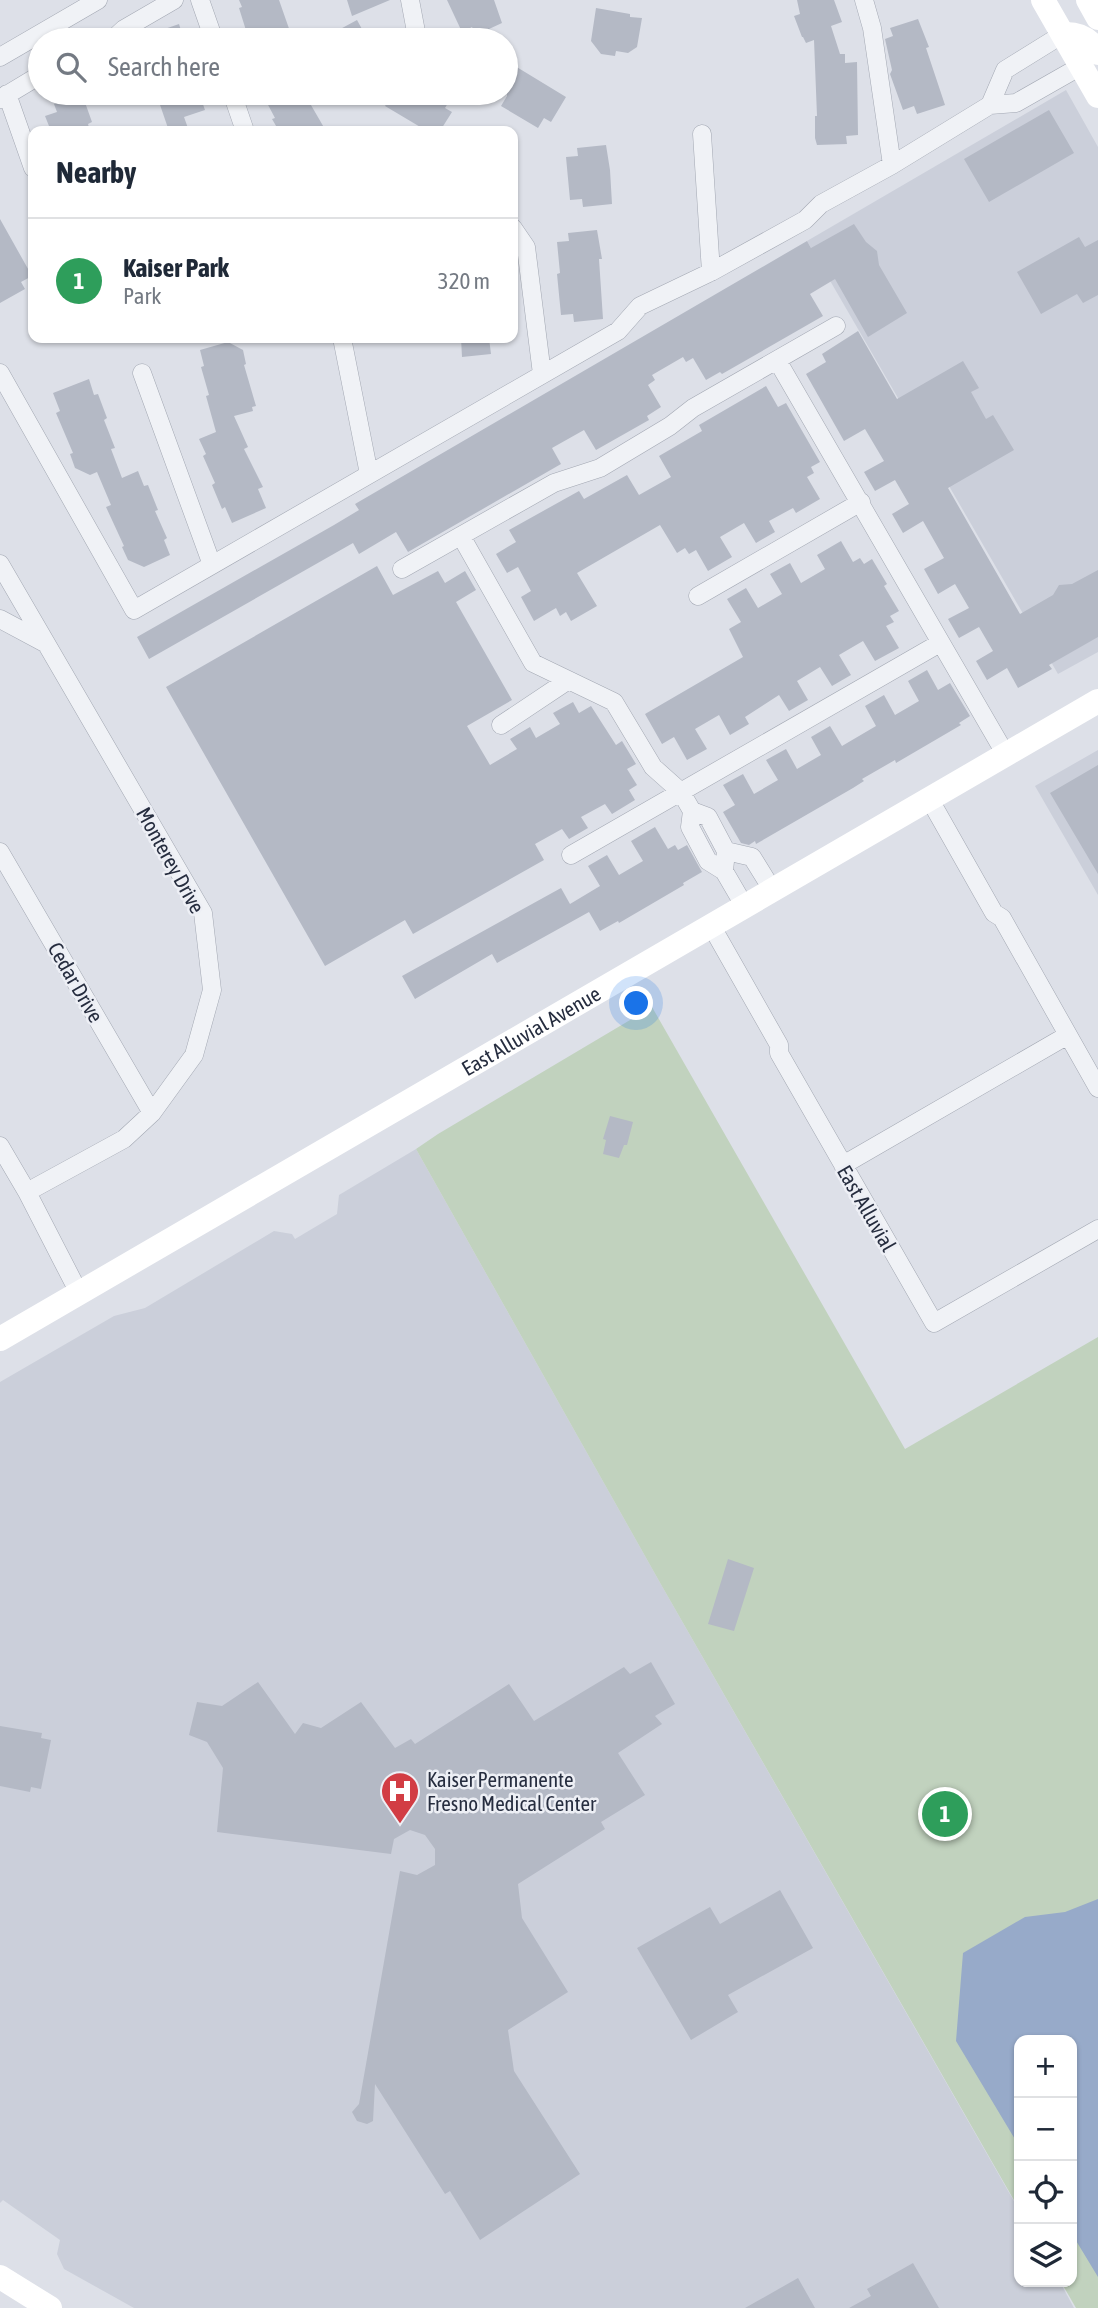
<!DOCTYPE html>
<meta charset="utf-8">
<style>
body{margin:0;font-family:"Asap Condensed",sans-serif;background:#f2f2f3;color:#1f2937}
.controls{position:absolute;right:21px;bottom:21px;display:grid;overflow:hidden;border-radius:14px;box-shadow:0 2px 5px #0004}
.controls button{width:63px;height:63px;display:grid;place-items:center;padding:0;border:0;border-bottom:2px solid #e0e1e3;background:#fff;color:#1f2937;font:35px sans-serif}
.you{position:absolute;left:637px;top:1004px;width:24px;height:24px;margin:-18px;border:5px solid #fff;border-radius:50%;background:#1a73e8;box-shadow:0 0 0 10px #1a73e833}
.badge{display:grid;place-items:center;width:46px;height:46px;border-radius:50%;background:#d23d44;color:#fff;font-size:23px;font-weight:700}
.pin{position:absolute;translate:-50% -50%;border:4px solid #fff;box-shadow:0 2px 7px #0006}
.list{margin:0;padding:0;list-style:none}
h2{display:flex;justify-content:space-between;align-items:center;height:91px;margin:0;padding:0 28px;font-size:30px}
h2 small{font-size:23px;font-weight:400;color:#747a83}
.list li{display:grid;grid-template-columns:46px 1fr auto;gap:21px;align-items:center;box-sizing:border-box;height:126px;padding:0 28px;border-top:2px solid #e0e1e3}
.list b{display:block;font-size:26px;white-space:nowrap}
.list p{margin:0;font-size:23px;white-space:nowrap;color:#747a83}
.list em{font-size:23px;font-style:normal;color:#747a83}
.icon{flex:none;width:38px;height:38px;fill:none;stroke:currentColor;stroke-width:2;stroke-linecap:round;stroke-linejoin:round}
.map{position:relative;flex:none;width:1098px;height:2308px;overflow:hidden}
.search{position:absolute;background:#fff;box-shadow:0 2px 5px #0004;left:28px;top:28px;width:490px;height:77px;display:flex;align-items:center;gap:18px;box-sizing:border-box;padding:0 24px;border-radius:38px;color:#747a83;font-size:26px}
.panel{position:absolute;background:#fff;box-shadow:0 2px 5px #0004;left:28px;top:126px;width:490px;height:217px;border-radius:14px}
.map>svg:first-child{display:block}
</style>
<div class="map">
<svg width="1098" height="2308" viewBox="0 0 1098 2308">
<rect width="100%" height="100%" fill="#dde0e8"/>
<path fill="#cbcfda" d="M1066,90L1098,147V652L1058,674L807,241Z
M1098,750V895L1035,786Z
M416,1149L663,1588L1019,2210V2282H1060L1074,2308H134L64,2269L57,2254L60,2240L3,2200L0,2203V1382L114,1316L145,1308L274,1231L292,1234L295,1239L337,1214L339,1195Z"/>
<path fill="#c1d2be" d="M652,1007L905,1449L1098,1337V2308H1076L1061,2282H1072V2040H1019V2209L663,1588L416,1149L438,1134Z"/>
<path fill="#97aac9" d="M1098,1899V2277L1072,2234V2040H1019V2146L956,2041L963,1953L1025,1917L1065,1912Z"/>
<path fill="#b4b9c5" d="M239,0H279L293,40H249L239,8L242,7Z
M347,0H390L352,16Z
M447,0H494L502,23L476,35L472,27L462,32Z
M797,0H834L842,22L831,26L840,54H845V63L857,62L858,135L846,136L847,144L817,145L815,138V116H817L814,40L806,43L803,37H802L794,16L800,14Z
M596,8L630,14V17L642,18L637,47L628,53L616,51L615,56L601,54L591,41Z
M918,19L929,47L926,48L945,105L917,114L914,106L903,110L890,74L892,70L885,39L893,36L890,28Z
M357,20L368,40H320Z
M179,24L184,40H140L139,38Z
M515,66L566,97L551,122L544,118L538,128L501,106L507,96L506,82Z
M161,93H199L205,110L184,117L189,131H169L158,99L162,97Z
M286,93H304L326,131H279L272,119L275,118L267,103Z
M393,93H443L451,98L445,108L452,112L440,131H427L385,106Z
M82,94L92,122L88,124L90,131H51L45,116L57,112L54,104Z
M1049,110L1074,153L989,202L964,159Z
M606,145L610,170L612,204L583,207L582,199L570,200L566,157L578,156L577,148Z
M0,219L32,276L21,282L25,289L0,303Z
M854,224L866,242L877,251L879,265L907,313L868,337L835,279L810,294L823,316L722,374L720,372L706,380L693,358L686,362L683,357L652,375L655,380L648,385L661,407L647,416L649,420L596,450L584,430L552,448L561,464L408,552L396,532L359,554L353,543L149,659L137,637L334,525L359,510L355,504L807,241L811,248Z
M597,230L602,259H599L603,319L574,322L573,314L561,315L557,274L560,273L557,242L569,241L568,233Z
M1079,237L1085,247L1098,240V295L1083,303L1077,294L1041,314L1017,272Z
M858,331L897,399L963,361L979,388L971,392L986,419L993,415L1014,450L948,488L1020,614L1053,595L1059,585L1072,584L1098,570V637L1049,665L1052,669L1018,688L1007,668L987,680L976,661L993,651L979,627L959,638L948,619L969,608L955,584L938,594L924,569L944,558L923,521L903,533L892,514L909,504L895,480L875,491L864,472L884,461L865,429L844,441L806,374L826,362L822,354Z
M461,338H489L491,354L462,357Z
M228,342L243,350L246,364L244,365L256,406L252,407L253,411L234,416L248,447L244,449L263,487L258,489L266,508L232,523L225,507L222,509L212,485L215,483L203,456L206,454L199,439L216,432L206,396L209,395L201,367L204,366L200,350Z
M89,379L94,395L98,394L107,418L104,420L115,448L111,449L122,478L138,471L144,486L148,485L158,510L155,511L167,538L164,540L170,555L144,567L128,560L122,547L124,546L106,507L111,505L97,472L90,475L75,468L70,454L73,453L56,413L60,411L53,393Z
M766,386L778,407L786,403L820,462L811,467L814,473L807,477L820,499L796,513L793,508L769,521L775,532L756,543L744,523L720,537L732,557L708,571L696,550L689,554L685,548L677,553L660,525L577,573L597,606L571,621L566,612L560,616L556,608L534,621L521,597L531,591L518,567L507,573L496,554L516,542L509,530L579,491L584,499L627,475L639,495L671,477L659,456L702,431L699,425Z
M841,541L853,562L860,558L864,564L872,559L887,584L884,586L899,611L890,616L894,622L886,626L899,648L875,661L863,641L839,655L851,675L832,686L820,667L797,681L808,700L789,711L779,695L745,717L749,724L730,735L719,715L695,729L707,749L687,760L674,737L662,744L645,714L743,657L729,629L741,622L727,599L746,588L758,608L782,594L770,574L790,563L801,583L825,569L817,555Z
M377,566L393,595L438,571L445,583L465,571L476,590L456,602L512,700L467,726L490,765L517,749L510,739L530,727L536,738L560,724L553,713L573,702L579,713L591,706L616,745L622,741L636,764L627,769L637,785L629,790L635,800L612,814L605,804L581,817L588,828L569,839L562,829L535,844L544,860L413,934L405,920L325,966L166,687Z
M927,670L938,690L950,683L970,716L959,723L961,725L896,763L895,760L862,779L864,781L853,788L756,844L755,841L749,845L741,843L723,812L735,805L723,785L743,774L754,794L778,780L766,760L786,749L797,769L821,755L811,737L830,726L842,746L876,726L865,706L884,695L895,715L919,701L908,681Z
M1098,765V874L1050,793Z
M655,827L668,849L675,845L678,850L687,845L702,872L683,883L684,885L619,923L618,921L600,931L589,912L497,963L492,954L415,999L402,976L561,888L570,904L600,886L588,866L607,855L619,875L643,861L631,841Z
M610,1116L633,1122L627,1145H624L619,1158L603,1154L606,1140L603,1139Z
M728,1559L754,1568L734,1631L708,1624Z
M651,1662L675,1704L655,1716L662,1724L618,1753L645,1795L601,1822L605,1829L518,1884L522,1918L568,1992L508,2030L514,2071L580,2174L480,2240L450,2191L445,2194L375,2084L373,2121L367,2124L357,2121L352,2112L359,2104L400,1871L417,1875L435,1865V1849L425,1835L410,1830L394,1839L391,1854L217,1832L223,1768L207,1742L189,1735L197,1702L222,1706L258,1682L295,1734L303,1723L321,1728L361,1702L395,1748L411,1739L415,1744L509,1684L534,1721L624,1667L630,1674Z
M0,1726L42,1733L41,1738L51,1740L41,1789L31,1787L30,1792L0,1786Z
M780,1890L813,1948L728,1995L738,2012L691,2040L637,1948L710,1907L720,1924Z
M913,2263L939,2308H849L871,2296L867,2289Z
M798,2278L815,2308H745Z"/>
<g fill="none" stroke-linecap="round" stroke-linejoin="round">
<defs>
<path id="street" d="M200,0L214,40
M410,0L417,37L421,40
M864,0L872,28L892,165
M112,40L124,29L174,0
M0,57L98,0
M232,93L245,131
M7,94L33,168
M0,99L40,75
M990,105L1005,70L1063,34
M702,134L711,272
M513,228L526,247L542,374
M342,338L369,474
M777,360L1006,755
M0,373L134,610L618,331L640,306L711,272L805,220L821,204L892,165L990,105L1016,103L1081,66
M142,373L212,565
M461,536L533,663L614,702L653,767L681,792L692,811L708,817L726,851L724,871
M0,564L203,913L212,990L194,1055L152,1113L124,1139L27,1192
M402,569L554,483L600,468L670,426L693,408L836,326
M698,596L861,502
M0,619L45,643
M501,725L567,681
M930,800L994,913L1002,918L1098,1088
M692,811L690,827L708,861L724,871L745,907
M726,851L752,857L773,891
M0,852L152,1113
M571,855L940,643
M712,927L779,1045V1053L934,1323L1098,1229
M0,1146L27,1192L79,1293
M843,1165L1068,1035"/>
</defs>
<use href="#street" stroke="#a2a7b2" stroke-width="19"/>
<use href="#street" stroke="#f0f2f6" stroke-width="18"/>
<g stroke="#fff" stroke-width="24">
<path d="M1043,0L1098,96"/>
<path d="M1088,0L1098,18"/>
<path d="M1063,34C1079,33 1090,39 1098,53"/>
<path id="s1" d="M0,1339L1098,701"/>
<path d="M0,2277L50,2308"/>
</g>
</g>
<defs>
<symbol id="hospital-pin" viewBox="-11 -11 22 30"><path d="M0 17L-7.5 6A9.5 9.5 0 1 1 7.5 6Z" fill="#d23d44" stroke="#edeff5"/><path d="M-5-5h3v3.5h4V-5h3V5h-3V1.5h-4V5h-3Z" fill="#fff"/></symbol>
</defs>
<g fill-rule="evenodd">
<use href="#hospital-pin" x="378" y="1769" width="44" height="60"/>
</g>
<g text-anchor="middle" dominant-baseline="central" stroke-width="5" stroke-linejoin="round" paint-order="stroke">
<g font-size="21" fill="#262d3f" stroke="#edeff5">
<text transform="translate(171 860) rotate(61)">Monterey Drive</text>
<text transform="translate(76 982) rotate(60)">Cedar Drive</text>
<text stroke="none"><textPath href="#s1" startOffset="614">East Alluvial Avenue</textPath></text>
<text transform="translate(867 1208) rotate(60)">East Alluvial</text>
</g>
<g font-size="21" fill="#262d3f" stroke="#edeff5" text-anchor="start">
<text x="427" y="1779">Kaiser Permanente<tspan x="427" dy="24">Fresno Medical Center</tspan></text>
</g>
</g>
</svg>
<div class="controls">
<button>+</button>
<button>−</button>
<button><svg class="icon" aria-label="locate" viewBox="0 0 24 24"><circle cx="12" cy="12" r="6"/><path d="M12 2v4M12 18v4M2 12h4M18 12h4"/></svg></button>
<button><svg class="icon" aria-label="layers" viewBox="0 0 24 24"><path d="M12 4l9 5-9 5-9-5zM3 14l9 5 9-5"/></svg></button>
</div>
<div class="you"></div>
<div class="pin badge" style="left:945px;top:1814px;background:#2e9e5b">1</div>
<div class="search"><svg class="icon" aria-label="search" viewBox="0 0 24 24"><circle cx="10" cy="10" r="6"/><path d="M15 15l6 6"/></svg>Search here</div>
<section class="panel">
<h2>Nearby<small></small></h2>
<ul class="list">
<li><span class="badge" style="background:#2e9e5b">1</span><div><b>Kaiser Park</b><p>Park</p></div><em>320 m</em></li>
</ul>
</section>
</div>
